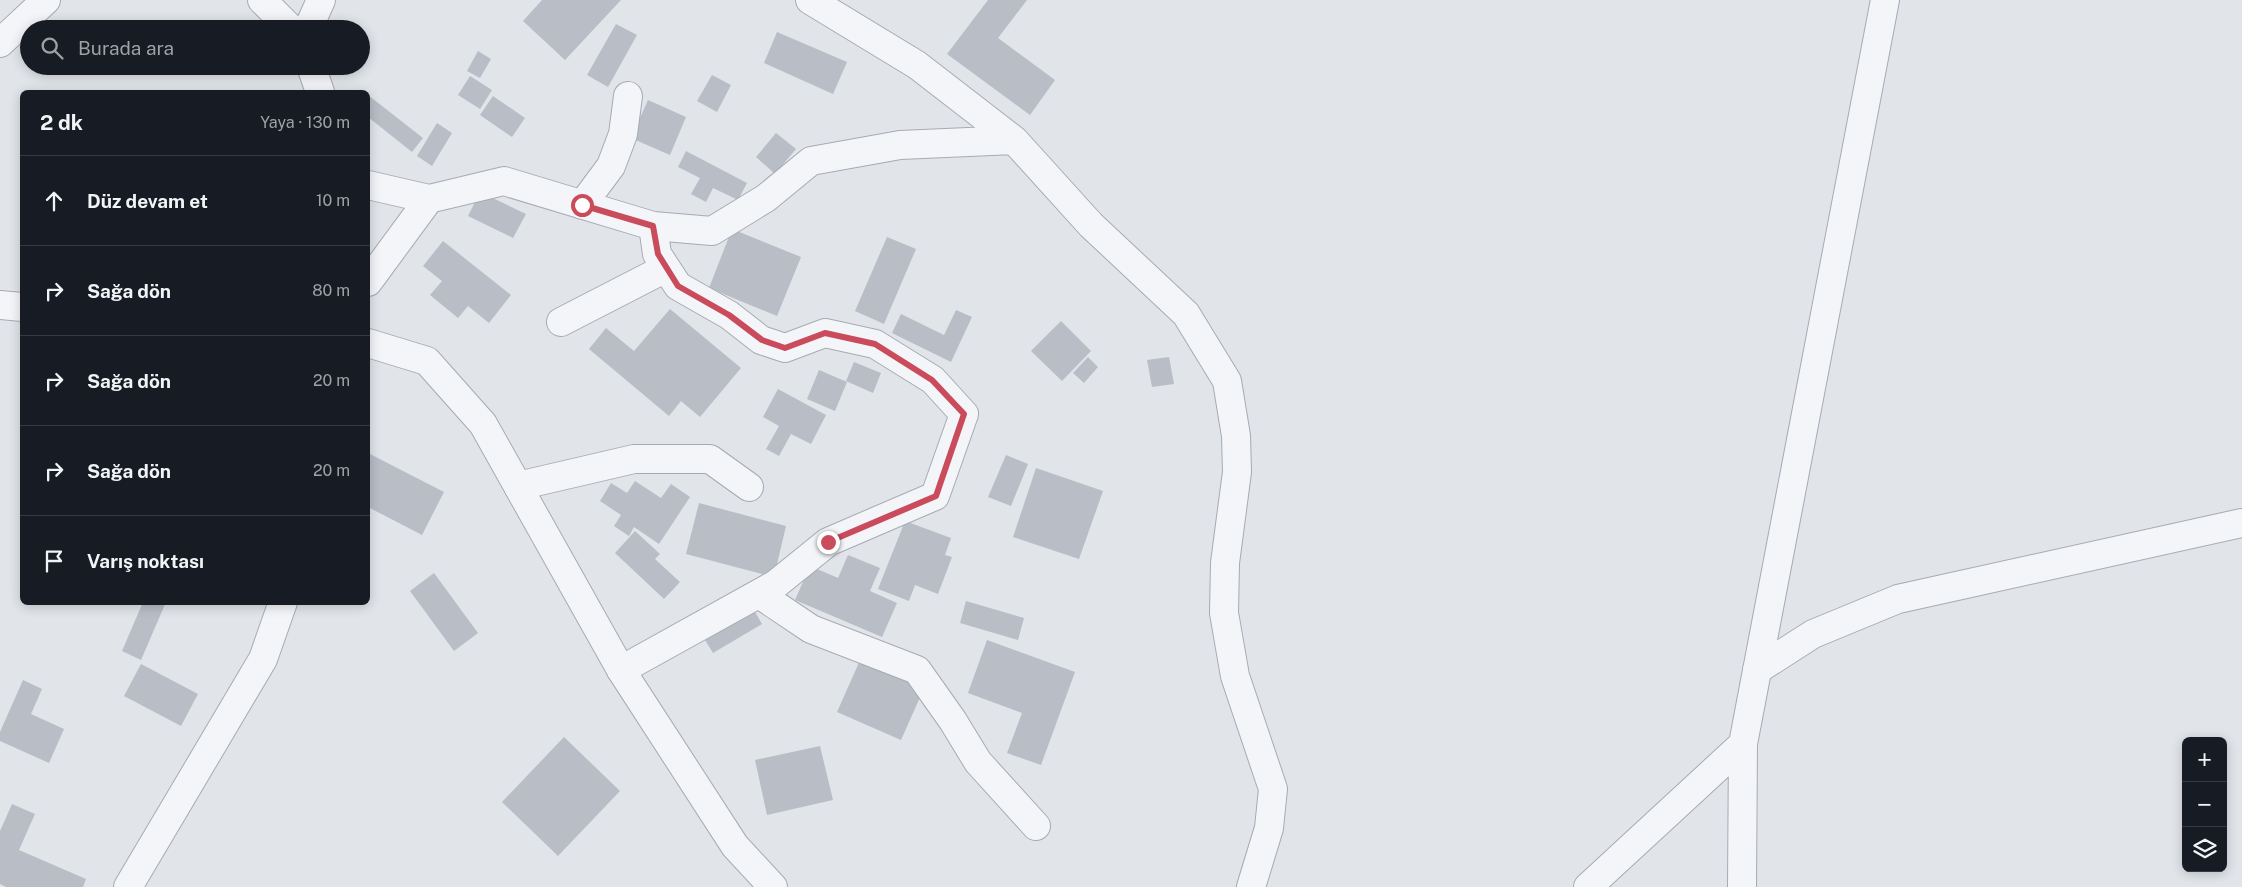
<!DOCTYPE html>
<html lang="tr">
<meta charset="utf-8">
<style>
body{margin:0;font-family:"Public Sans",sans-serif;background:#242831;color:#f1f3f6}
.controls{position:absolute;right:15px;bottom:15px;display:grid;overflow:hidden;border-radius:8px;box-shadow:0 2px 12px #0003}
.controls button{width:45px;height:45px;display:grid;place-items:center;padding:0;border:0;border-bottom:1px solid #363941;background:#171b24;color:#f1f3f6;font:25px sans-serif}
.stop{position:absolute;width:15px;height:15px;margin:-11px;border:4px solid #c94b5c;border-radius:50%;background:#fff}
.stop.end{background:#c94b5c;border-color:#fff;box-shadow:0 1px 5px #0008}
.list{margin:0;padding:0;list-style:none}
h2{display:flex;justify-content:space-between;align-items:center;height:65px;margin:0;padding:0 20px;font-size:21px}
h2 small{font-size:16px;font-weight:400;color:#9ea1a6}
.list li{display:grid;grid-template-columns:32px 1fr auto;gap:15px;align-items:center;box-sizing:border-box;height:90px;padding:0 20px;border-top:1px solid #363941}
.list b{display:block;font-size:19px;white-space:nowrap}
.list em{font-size:16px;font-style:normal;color:#9ea1a6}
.icon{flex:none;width:28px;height:28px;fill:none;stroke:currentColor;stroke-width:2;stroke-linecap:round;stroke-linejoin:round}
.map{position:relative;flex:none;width:2242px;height:887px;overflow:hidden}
.search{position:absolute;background:#171b24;box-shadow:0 2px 12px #0003;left:20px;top:20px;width:350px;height:55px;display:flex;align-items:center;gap:12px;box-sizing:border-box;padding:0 18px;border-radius:28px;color:#9ea1a6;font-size:19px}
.panel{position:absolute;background:#171b24;box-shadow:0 2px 12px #0003;left:20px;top:90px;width:350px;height:515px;border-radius:8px}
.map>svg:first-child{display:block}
</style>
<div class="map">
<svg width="2242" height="887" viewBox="0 0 2242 887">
<rect width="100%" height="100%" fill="#e1e4e9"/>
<path fill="#b9bdc6" d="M542,0H621L565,60L523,21Z
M988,0H1027L998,38L1055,80L1030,115L947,54Z
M616,24L637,35L608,87L587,75Z
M777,32L847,62L833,94L764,63Z
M478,51L491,59L480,78L467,71Z
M712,75L731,85L717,112L697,101Z
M470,76L492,90L480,109L458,95Z
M368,95L423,138L412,152L368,117Z
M493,96L525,118L512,137L480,115Z
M648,100L686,117L670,155L631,138Z
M437,123L452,133L432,166L417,156Z
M776,133L796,149L775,174L756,157Z
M686,151L747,183L738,200L713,188L706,202L691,194L700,178L678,167Z
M480,192L526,214L513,238L468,216Z
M732,229L801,257L777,316L709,288Z
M887,237L916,249L884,324L855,311Z
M443,241L511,295L489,323L468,306L458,318L430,295L442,281L423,266Z
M670,309L741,368L700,417L681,401L669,416L589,349L606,328L634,351Z
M956,310L972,317L951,362L892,333L901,314L944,335Z
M1061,321L1091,351L1062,381L1031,351Z
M1088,357L1098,367L1084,383L1073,373Z
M1169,357L1174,384L1152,387L1147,360Z
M854,362L881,373L873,393L846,381Z
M819,370L847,382L835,411L807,399Z
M778,389L826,415L811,444L791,434L779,456L766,449L779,426L763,417Z
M368,453L444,492L422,535L368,507Z
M1006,455L1028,464L1011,506L988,497Z
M1036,468L1103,491L1079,559L1013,537Z
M635,481L661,498L671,484L690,497L659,544L634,527L629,536L614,526L621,515L600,501L611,483L627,493Z
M699,503L786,526L774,577L686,554Z
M905,521L951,538L945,555L952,557L938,594L915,585L909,601L878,589Z
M635,531L660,554L655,559L680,582L664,599L615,553Z
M848,555L880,568L870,591L897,603L882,637L795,600L810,566L838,578Z
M434,573L478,633L454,651L410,591Z
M966,601L1024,618L1018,640L960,623Z
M143,602H166L141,660L122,651Z
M751,605L762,624L713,653L702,635Z
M987,640L1075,672L1041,765L1007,753L1022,713L968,693Z
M861,658L925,686L901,740L837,712Z
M141,664L198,694L181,726L124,696Z
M23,680L42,689L31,714L64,729L49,763L0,741V732Z
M564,737L620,791L558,856L502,802Z
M820,746L833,800L767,815L755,760Z
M12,804L35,814L19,850L86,879L83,887H6L0,884V831Z"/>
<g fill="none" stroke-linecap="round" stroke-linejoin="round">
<defs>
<path id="minor" d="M262,0L291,29
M810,0L917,65L1014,140L1091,225L1186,314L1227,381L1236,436L1237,472L1225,563L1224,613L1235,676L1273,789L1269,828L1251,887
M308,29L321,0
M0,43L46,0
M311,66L320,92
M368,185L429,199L504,181L653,226L712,231L766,198L811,161L900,145L1014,140
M582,205L611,166L623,134L628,96
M368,282L429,199
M561,322L666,268
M518,486L634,459H710L749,487
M759,594L811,629L917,670L953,721L978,762L1036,826
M621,670L776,584L828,542L935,496L964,414L933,380L875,344L825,333L785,348L761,340L729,315L678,286L657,254L653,226
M1757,670L1813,634L1898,599L2242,523
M128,887L263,659L283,602"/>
<path id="tertiary" d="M0,305L22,307
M368,343L427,361L483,424L621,670L735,846L773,887
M1588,887L1743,744
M1742,887L1743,744L1885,0"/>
</defs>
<use href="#minor" stroke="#a6abb3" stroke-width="30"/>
<use href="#tertiary" stroke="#a6abb3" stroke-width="30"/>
<use href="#minor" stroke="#f4f5f8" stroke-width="28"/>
<use href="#tertiary" stroke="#f4f5f8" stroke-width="28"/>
</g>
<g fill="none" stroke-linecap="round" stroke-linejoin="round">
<path stroke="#c94b5c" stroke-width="6" d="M582,205L653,226L658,254L678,286L729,315L762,340L785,348L825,333L875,344L932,380L964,414L936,496L828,542"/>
</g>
</svg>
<div class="controls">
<button>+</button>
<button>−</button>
<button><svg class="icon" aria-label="layers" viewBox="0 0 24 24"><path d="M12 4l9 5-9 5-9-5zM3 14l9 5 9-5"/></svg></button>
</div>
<div class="stop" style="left:582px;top:205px"></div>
<div class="stop end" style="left:828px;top:542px"></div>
<div class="search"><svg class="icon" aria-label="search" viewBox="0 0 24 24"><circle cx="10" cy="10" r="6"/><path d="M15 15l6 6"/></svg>Burada ara</div>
<section class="panel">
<h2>2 dk<small>Yaya · 130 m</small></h2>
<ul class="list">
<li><svg class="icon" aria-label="ahead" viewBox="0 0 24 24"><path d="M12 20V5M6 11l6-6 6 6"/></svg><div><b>Düz devam et</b></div><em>10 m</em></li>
<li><svg class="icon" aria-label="right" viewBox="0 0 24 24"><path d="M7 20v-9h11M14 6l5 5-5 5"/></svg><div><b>Sağa dön</b></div><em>80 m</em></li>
<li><svg class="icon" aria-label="right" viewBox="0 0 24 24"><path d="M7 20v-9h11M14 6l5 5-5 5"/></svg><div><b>Sağa dön</b></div><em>20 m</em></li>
<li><svg class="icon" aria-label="right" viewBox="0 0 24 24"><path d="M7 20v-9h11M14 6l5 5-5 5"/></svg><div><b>Sağa dön</b></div><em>20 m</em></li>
<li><svg class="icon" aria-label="arrive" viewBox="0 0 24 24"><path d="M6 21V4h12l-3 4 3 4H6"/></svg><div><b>Varış noktası</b></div></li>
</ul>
</section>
</div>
